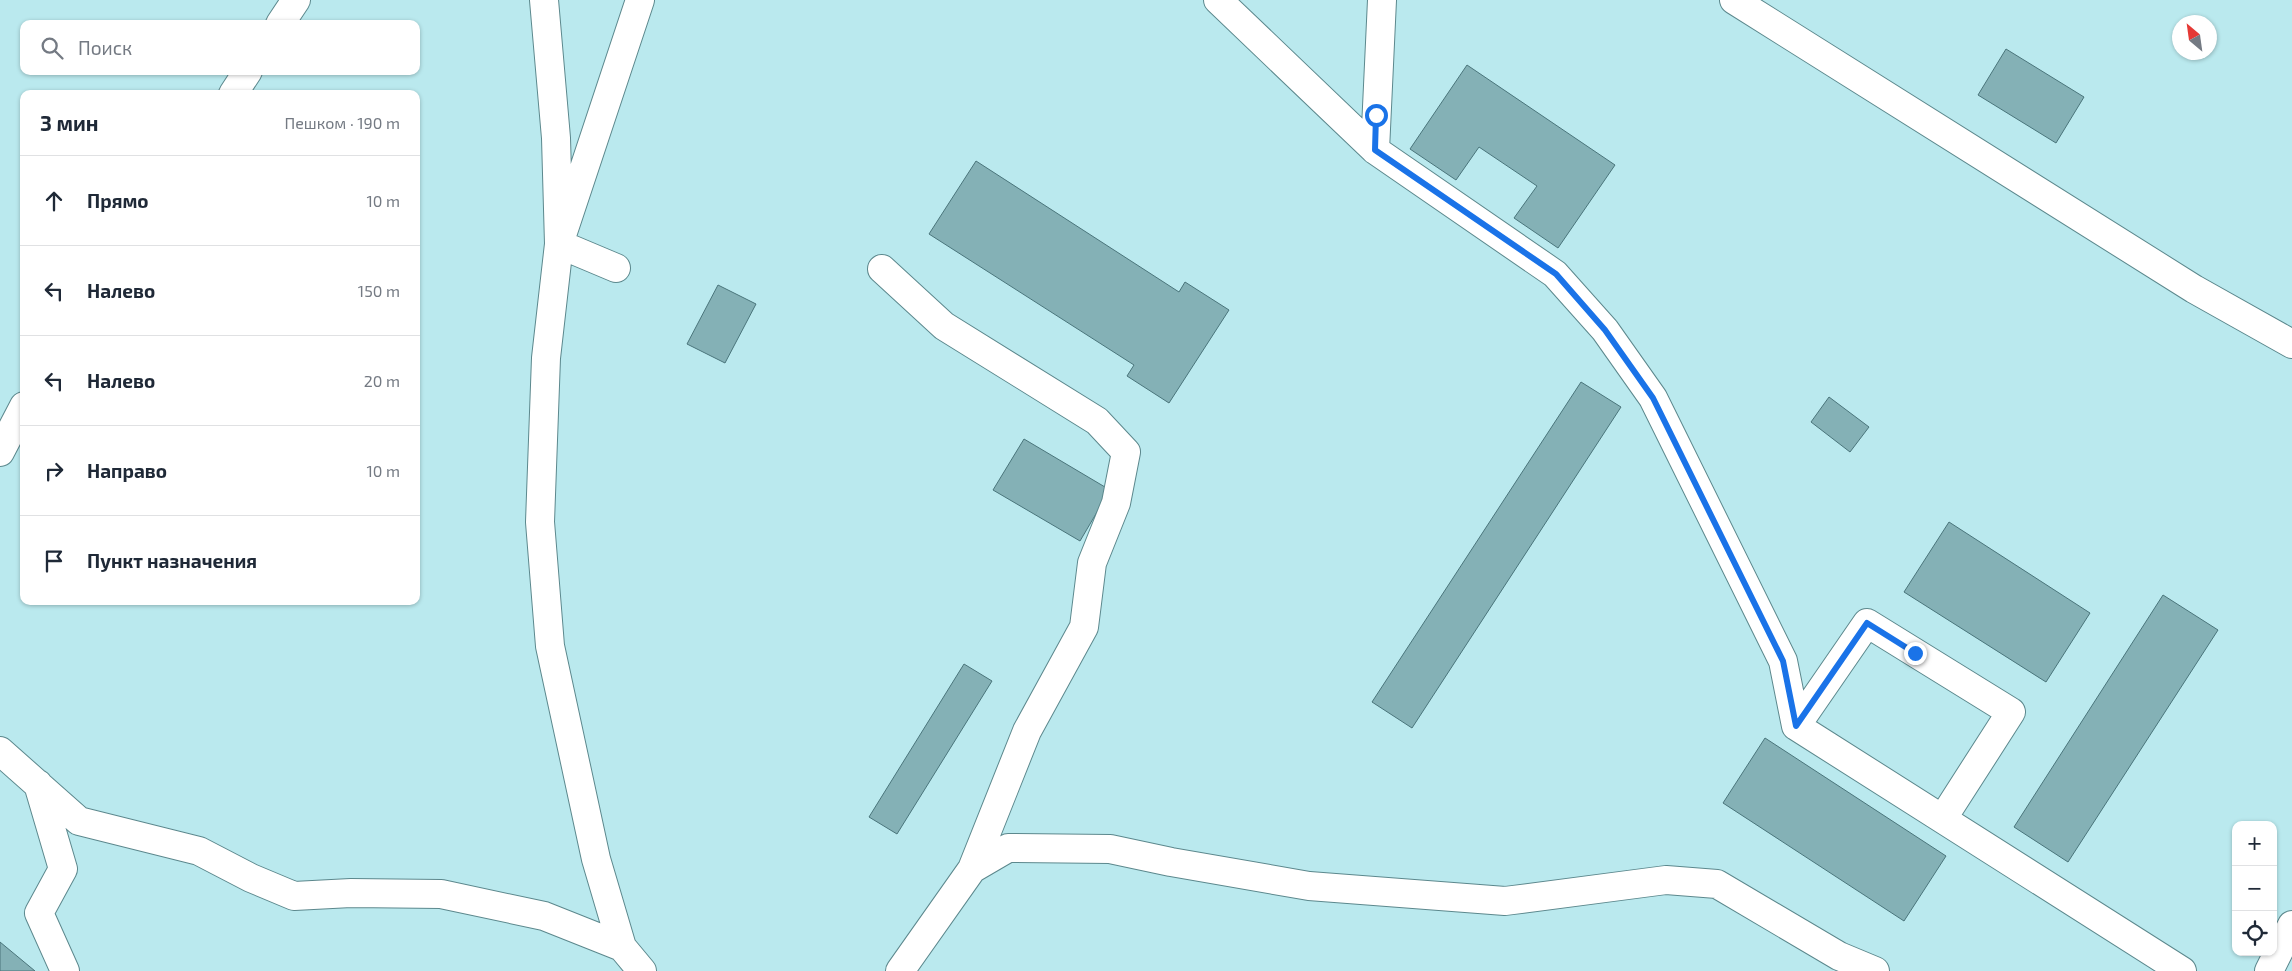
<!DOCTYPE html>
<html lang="ru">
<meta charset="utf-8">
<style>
body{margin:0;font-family:"Exo 2",sans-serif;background:#f2f2f3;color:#1f2937}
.controls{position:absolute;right:15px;bottom:15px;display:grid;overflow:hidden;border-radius:10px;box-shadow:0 1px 4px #0004}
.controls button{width:45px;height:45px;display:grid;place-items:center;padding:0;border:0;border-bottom:1px solid #e0e1e3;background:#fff;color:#1f2937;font:25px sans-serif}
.compass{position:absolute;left:2172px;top:15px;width:45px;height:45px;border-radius:50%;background:#fff;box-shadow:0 1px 4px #0004;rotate:331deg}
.stop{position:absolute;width:15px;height:15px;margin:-11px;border:4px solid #1a73e8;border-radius:50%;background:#fff}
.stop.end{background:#1a73e8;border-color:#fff;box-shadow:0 1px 5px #0008}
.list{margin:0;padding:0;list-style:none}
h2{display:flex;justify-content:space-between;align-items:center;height:65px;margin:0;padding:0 20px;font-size:21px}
h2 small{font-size:16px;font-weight:400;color:#747a83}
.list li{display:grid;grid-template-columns:32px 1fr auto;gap:15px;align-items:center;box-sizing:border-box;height:90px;padding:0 20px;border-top:1px solid #e0e1e3}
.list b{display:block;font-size:19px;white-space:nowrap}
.list em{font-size:16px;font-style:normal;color:#747a83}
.icon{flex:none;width:28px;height:28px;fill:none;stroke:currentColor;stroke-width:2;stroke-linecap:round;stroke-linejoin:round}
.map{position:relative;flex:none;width:2292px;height:971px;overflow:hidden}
.search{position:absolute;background:#fff;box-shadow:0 1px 4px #0004;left:20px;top:20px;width:400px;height:55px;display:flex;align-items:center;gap:12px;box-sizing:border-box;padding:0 18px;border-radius:10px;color:#747a83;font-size:19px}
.panel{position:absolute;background:#fff;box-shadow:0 1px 4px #0004;left:20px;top:90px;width:400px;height:515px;border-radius:10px}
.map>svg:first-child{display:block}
</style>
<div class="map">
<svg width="2292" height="971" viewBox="0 0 2292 971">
<rect width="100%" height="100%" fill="#bae9ee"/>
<path fill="#84b1b6" stroke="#4a757b" d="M2006,49L2084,97L2056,143L1978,95Z
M1467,65L1615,165L1558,248L1514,218L1537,186L1479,147L1456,180L1410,149Z
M976,161L1179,292L1185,282L1229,310L1169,403L1127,376L1134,365L929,234Z
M718,285L756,304L725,363L687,344Z
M1581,382L1621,407L1412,728L1372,702Z
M1829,397L1869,427L1850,452L1811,422Z
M1024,439L1110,490L1080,541L993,490Z
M1949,522L2090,613L2046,682L1904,592Z
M2163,595L2218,630L2068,862L2014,827Z
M964,664L992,681L897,834L869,817Z
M1765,738L1946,856L1904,921L1723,803Z
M0,942L35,971H0Z"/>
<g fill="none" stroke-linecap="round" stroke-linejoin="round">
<defs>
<path id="minor" d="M544,0L556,138L559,244L546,358L540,522L550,646L596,859L622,947L642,971
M1218,0L1375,150L1555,274L1605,330L1653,398L1783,661L1796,726
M1734,0L2194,289L2292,344
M280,24L296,0
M233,94L248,71
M1375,150L1382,0
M616,268L559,244L640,0
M882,269L944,326L1097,421L1126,452L1116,503L1092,563L1084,627L1027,731L972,869
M0,452L24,406
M0,751L79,821L199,851L251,878L294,896L351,893L441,894L544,916L622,947
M38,784L63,869L39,913L65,971
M1943,818L2011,712L1867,623L1796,726L2182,971
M900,971L972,869L1008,848L1110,849L1171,862L1309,886L1505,901L1666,880L1717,884L1839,956L1875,971
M2269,971L2292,925"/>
</defs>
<use href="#minor" stroke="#5c888d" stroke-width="30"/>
<use href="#minor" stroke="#fff" stroke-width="28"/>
</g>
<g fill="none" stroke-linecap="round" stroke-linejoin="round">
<path stroke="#1a73e8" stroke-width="6" d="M1376,115L1375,150L1556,274L1605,330L1653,398L1783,661L1796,726L1867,623L1915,653"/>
</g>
</svg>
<div class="controls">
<button>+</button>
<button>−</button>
<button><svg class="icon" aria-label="locate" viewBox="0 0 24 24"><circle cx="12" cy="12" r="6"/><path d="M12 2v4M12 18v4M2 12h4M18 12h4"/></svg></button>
</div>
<svg class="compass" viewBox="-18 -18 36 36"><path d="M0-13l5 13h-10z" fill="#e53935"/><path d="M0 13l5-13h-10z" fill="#747a83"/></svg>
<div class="stop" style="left:1376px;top:115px"></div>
<div class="stop end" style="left:1915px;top:653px"></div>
<div class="search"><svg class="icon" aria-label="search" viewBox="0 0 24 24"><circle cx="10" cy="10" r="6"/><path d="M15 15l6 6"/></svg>Поиск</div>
<section class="panel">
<h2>3 мин<small>Пешком · 190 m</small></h2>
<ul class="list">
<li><svg class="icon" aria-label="ahead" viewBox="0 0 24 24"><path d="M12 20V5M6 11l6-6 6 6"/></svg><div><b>Прямо</b></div><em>10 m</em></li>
<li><svg class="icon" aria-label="left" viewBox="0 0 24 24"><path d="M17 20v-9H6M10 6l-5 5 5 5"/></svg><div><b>Налево</b></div><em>150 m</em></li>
<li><svg class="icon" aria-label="left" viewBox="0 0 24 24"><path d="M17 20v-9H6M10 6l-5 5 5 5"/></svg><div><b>Налево</b></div><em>20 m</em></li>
<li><svg class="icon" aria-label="right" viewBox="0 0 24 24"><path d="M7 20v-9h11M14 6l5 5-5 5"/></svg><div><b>Направо</b></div><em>10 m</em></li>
<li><svg class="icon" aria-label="arrive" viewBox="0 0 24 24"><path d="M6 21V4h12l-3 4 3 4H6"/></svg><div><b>Пункт назначения</b></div></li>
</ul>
</section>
</div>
